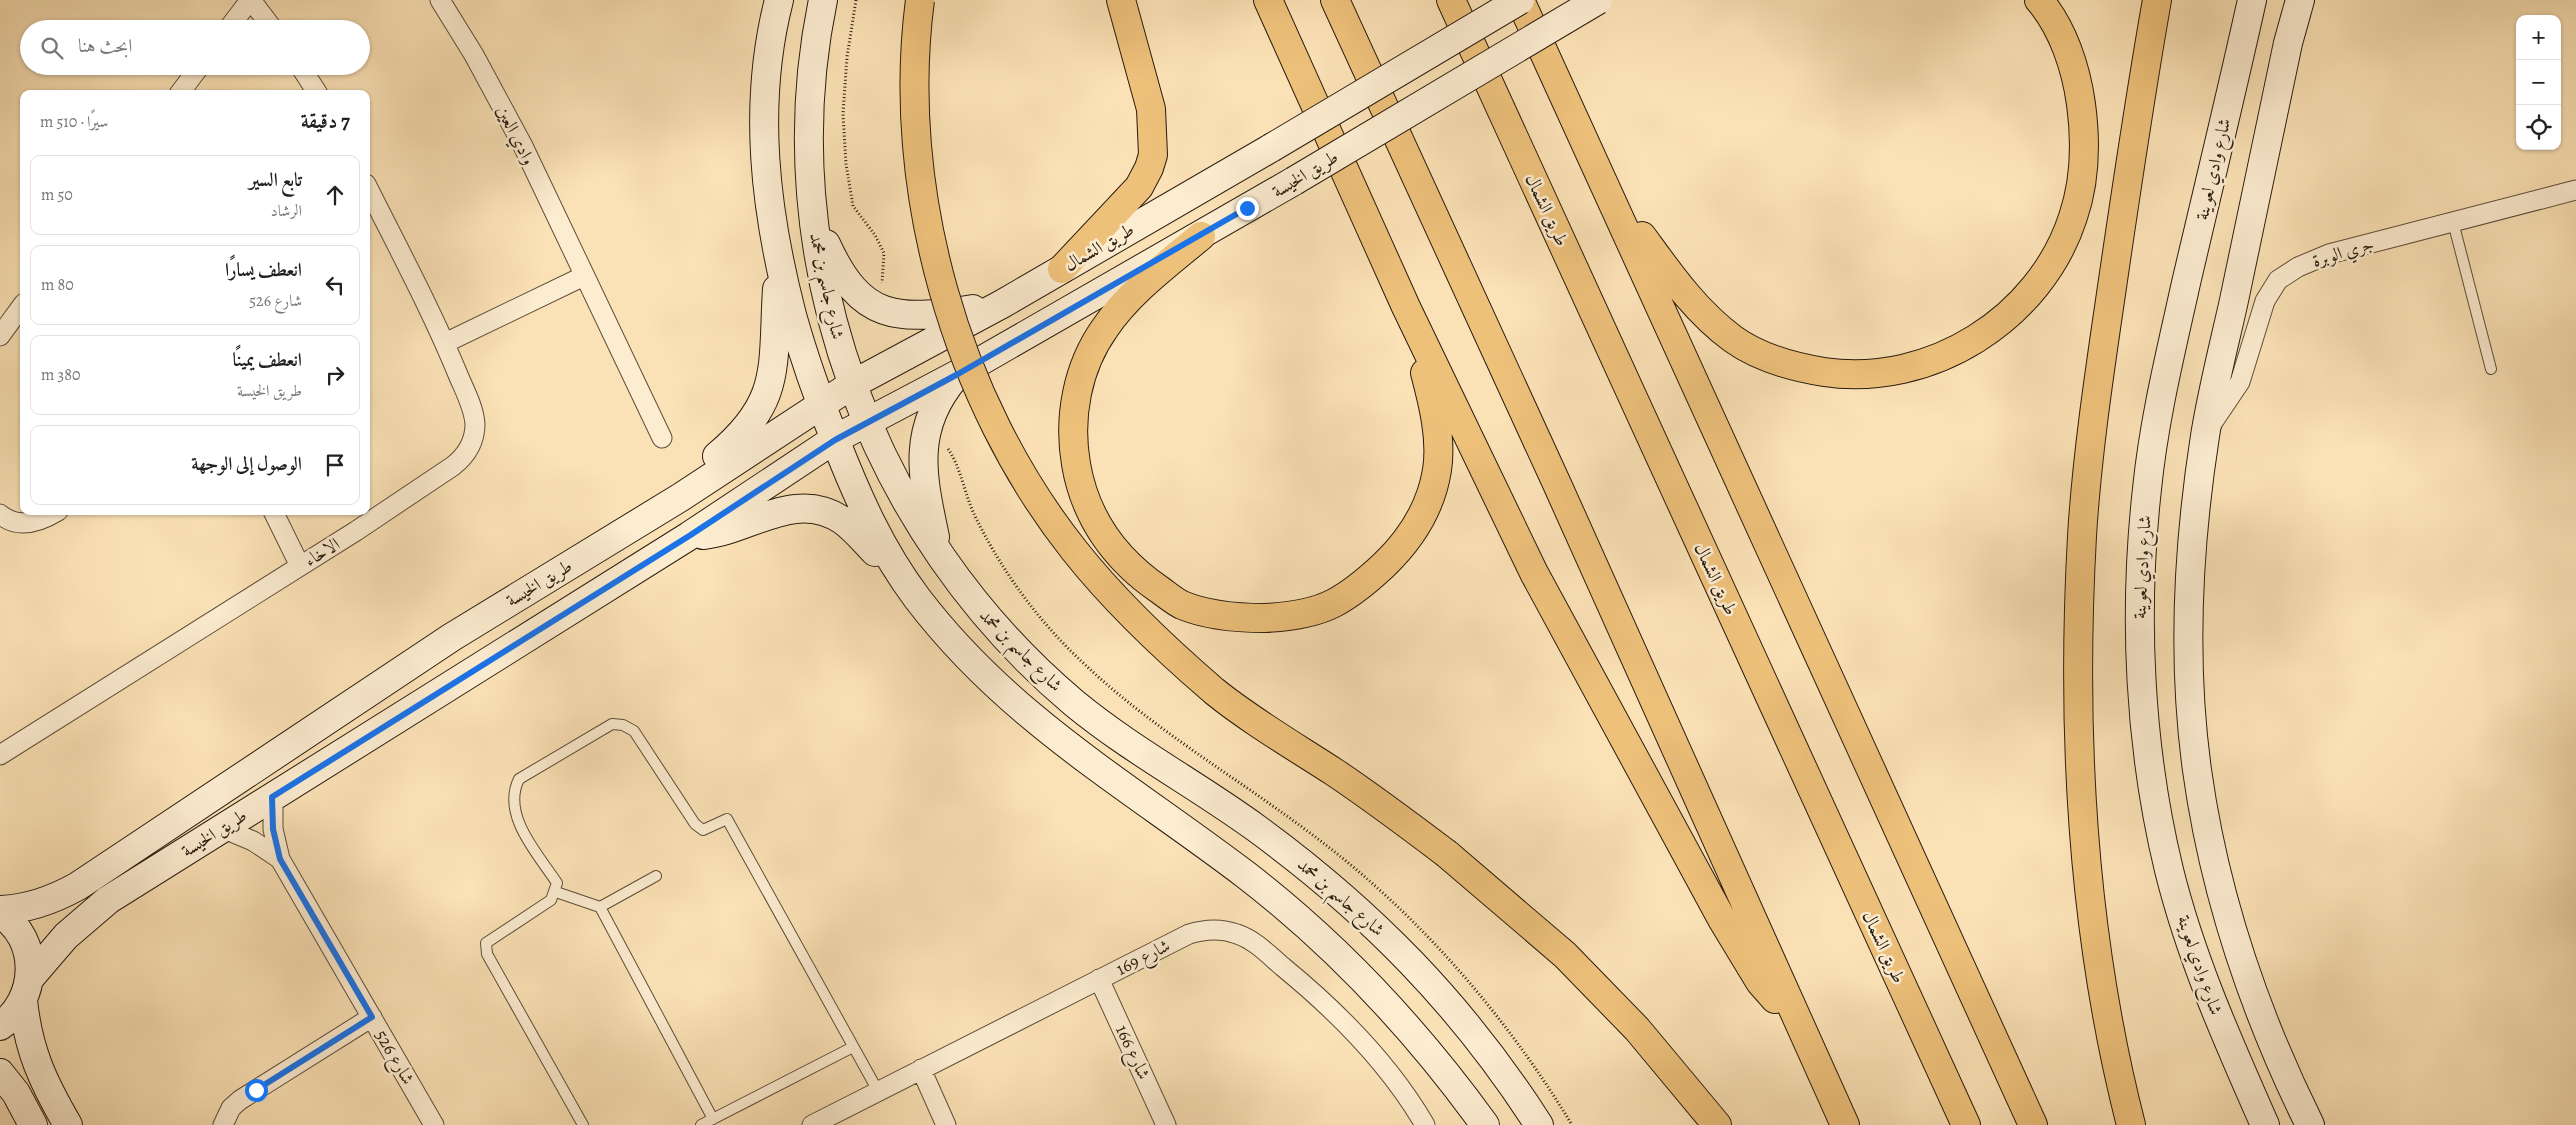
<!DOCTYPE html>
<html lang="ar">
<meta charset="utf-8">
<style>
body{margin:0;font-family:Alegreya,Amiri,serif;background:#f6f6f6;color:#222;direction:rtl}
.controls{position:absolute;right:15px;top:15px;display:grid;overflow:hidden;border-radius:10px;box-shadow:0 1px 4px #0004}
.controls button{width:45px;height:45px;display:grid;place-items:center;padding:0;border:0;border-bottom:1px solid #e0e0e0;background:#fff;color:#222;font:25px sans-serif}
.stop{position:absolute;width:15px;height:15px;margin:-11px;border:4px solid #1a73e8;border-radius:50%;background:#fff}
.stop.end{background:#1a73e8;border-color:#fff;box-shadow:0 1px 5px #0008}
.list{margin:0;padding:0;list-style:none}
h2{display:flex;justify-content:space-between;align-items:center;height:65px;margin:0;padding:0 20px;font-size:21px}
h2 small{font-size:16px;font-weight:400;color:#767676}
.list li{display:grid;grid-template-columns:32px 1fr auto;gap:15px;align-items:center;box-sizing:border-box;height:80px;margin:0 10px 10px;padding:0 10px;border:1px solid #e0e0e0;border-radius:10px}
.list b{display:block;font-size:19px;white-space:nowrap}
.list p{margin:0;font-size:16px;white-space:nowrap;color:#767676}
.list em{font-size:16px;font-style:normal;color:#767676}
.icon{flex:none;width:28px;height:28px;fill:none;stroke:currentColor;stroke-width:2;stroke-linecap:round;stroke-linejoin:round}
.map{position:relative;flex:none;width:2576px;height:1125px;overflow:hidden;direction:ltr}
.search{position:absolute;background:#fff;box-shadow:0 1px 4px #0004;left:20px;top:20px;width:350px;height:55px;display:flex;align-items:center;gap:12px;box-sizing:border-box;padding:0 18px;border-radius:28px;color:#767676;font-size:19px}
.panel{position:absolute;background:#fff;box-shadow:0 1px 4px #0004;left:20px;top:90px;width:350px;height:425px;border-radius:10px;direction:rtl}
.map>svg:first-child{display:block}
</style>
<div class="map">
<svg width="2576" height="1125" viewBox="0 0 2576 1125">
<rect width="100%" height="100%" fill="#fbe2b6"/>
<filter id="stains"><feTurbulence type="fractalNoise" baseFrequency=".004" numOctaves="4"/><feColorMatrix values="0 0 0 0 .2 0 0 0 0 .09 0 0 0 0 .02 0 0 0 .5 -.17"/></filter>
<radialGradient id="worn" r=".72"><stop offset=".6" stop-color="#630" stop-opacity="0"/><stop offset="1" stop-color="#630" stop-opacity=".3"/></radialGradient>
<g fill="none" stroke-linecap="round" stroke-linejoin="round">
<defs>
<path id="lane" d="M2453,222L2491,369
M556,892L600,907L713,1119
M600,907L656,876
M583,1125L487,954L486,943L551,900L557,883C538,854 501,815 519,779L612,724L623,725L634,731L695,824L703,830L727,819L878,1091
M701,1125L853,1047"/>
<path id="street" d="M251,0L273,29
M440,0L474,55L523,146L662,438
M228,29L250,0
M300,66L318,94
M179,94L200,66
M0,336L24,303
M445,343L584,276
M2209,428L2240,382L2265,301L2278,280L2298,267L2329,254L2576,190
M273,511L300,566
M0,514C18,530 40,522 58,511
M0,755L356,531L453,466C467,455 475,442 475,424C474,408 465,391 459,377C432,311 398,248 366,184
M273,797V829L280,859L434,1125
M222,828L253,841L280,859
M1099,979L1166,1125
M921,1069L946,1125
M223,1125L231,1108L240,1100L372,1017
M812,1125L1189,934C1205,929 1221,928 1237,934C1255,940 1269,955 1283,967C1338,1012 1389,1063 1425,1125"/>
<path id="secondary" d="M779,0C752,105 765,211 792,315C804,358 819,400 836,442C858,498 881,550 917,598C1008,718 1129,786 1246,875C1338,946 1417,1031 1485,1125
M823,0C769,259 873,534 1074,703C1131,750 1197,785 1256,828C1371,912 1462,1005 1539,1125
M2252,0C2231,95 2208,189 2186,283C2171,351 2154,419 2147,489C2133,614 2139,746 2169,870C2191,959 2228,1041 2265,1125
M2300,0L2288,43C2270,130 2251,218 2233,305C2223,349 2212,392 2205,436C2188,545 2182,661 2197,770C2214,893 2255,1014 2310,1125
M826,244C861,321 896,321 973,309
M717,456C783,401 772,367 777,289
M703,535C751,530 794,489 842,520C855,529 864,541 875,552
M935,537C922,476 911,429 955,377
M0,910C29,909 53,900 78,886L452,637L681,497L853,384L1002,304L1271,148
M0,914C41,939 38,1000 0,1026
M30,978L66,936L108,900L689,536L835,439L958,374L1294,181
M23,1000C28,1050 43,1082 68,1125
M0,1073L16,1093L33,1125"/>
<path id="highway" d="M1268,0L1406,307L1534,573L1723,921L1760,982L1775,999
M1335,0L1557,484L1845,1125
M1451,0L1966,1125
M1520,0L2033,1125
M1201,236C1168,264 1129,292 1105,328C1077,367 1068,418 1076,464C1085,518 1116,560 1160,590C1167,595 1174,601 1182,605C1208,616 1237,618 1265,618C1286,617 1315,613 1334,603C1353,593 1368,580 1384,565C1411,539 1431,508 1437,470C1442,439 1433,403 1425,373
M1642,236C1669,273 1695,311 1733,339C1758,357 1793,367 1824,372C1930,388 2040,319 2073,217C2085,182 2086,141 2081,104C2076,68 2063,28 2039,0
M1062,269L1139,187L1149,168L1153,155L1151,109L1121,0
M1447,854L1565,955L1637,1029L1717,1125
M2131,1125C2082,934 2071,733 2082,536C2087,454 2100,369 2112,287C2126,191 2140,96 2157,0"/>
</defs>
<use href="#lane" stroke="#5d4d38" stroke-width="12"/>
<use href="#street" stroke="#5d4d38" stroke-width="21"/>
<use href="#secondary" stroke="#281b0e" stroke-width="30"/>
<use href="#highway" stroke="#281b0e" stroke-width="30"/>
<path stroke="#281b0e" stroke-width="3" stroke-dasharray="1 2.5" stroke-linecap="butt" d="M856,0L847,57L843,114L846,164L853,206L875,235L884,253L882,283
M948,449C960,465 965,495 974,514C1000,568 1035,617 1078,658C1150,728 1238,778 1318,839C1419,915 1507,1017 1572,1125"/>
<use href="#lane" stroke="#fcecd0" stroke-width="10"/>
<use href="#street" stroke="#fcecd0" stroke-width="19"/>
<use href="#secondary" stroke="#fcecd0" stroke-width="28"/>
<use href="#highway" stroke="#eec17b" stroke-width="28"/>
<defs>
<path id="secondary-bridge" d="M1271,148L1520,0
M1294,181L1598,0"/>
<path id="highway-bridge" d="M920,0C895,189 956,401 1074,550C1115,602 1164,648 1214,691C1251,721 1294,746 1334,772C1373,798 1410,826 1447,854"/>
</defs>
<use href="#secondary-bridge" stroke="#281b0e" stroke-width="30" stroke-linecap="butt"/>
<use href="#highway-bridge" stroke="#281b0e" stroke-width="30" stroke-linecap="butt"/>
<use href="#secondary-bridge" stroke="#fcecd0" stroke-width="28"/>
<use href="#highway-bridge" stroke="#eec17b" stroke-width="28"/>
</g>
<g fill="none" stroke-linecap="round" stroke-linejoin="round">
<path stroke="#1a73e8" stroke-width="6" d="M256,1090L372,1017L280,859L273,829L272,797L689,536L835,440L958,374L1247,208"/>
</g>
<g text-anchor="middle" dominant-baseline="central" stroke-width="5" stroke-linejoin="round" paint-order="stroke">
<g font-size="18" fill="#281b0e" stroke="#fcecd0">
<text transform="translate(516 135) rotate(63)">وادي العين</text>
<text transform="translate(2213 169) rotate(-77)">شارع وادي لعوينة</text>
<text transform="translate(1305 174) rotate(-31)">طريق الخيسة</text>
<text transform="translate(1547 210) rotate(65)">طريق الشمال</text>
<text transform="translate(1099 247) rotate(-30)">طريق الشمال</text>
<text transform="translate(2343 252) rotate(-17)">جري الوبرة</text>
<text transform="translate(827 286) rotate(78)">شارع جاسم بن محمد</text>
<text transform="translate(322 552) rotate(-32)">الاخاء</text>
<text transform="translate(2142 567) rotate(-87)">شارع وادي لعوينة</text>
<text transform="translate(1716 579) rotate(65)">طريق الشمال</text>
<text transform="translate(539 583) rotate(-31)">طريق الخيسة</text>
<text transform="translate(1021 650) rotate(45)">شارع جاسم بن محمد</text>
<text transform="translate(214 833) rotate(-32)">طريق الخيسة</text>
<text transform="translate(1341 897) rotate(41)">شارع جاسم بن محمد</text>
<text transform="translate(1884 947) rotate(65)">طريق الشمال</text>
<text transform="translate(1143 957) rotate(-27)">شارع 169</text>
<text transform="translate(2200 965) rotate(71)">شارع وادي لعوينة</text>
<text transform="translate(1133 1052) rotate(65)">شارع 166</text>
<text transform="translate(395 1057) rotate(60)">شارع 526</text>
</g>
</g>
<rect width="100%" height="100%" filter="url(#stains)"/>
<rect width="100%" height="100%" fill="url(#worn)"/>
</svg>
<div class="controls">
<button>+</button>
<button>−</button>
<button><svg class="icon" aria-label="locate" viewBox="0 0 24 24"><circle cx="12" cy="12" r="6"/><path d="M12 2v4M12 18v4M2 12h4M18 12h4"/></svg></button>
</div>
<div class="stop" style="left:256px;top:1090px"></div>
<div class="stop end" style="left:1247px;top:208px"></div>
<div class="search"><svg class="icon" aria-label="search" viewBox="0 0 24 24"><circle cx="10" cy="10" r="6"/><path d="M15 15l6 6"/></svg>ابحث هنا</div>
<section class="panel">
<h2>7 دقيقة<small>سيرًا · 510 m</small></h2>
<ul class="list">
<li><svg class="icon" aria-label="ahead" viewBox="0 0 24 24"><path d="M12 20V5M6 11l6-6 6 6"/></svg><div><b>تابع السير</b><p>الرشاد</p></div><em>50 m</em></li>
<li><svg class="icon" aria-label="left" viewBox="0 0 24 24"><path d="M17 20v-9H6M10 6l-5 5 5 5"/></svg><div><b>انعطف يسارًا</b><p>شارع 526</p></div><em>80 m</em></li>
<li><svg class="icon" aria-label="right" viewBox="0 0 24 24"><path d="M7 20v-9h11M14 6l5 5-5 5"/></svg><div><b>انعطف يمينًا</b><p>طريق الخيسة</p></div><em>380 m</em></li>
<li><svg class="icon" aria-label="arrive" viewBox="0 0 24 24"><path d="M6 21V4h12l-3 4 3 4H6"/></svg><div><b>الوصول إلى الوجهة</b></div></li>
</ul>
</section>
</div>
